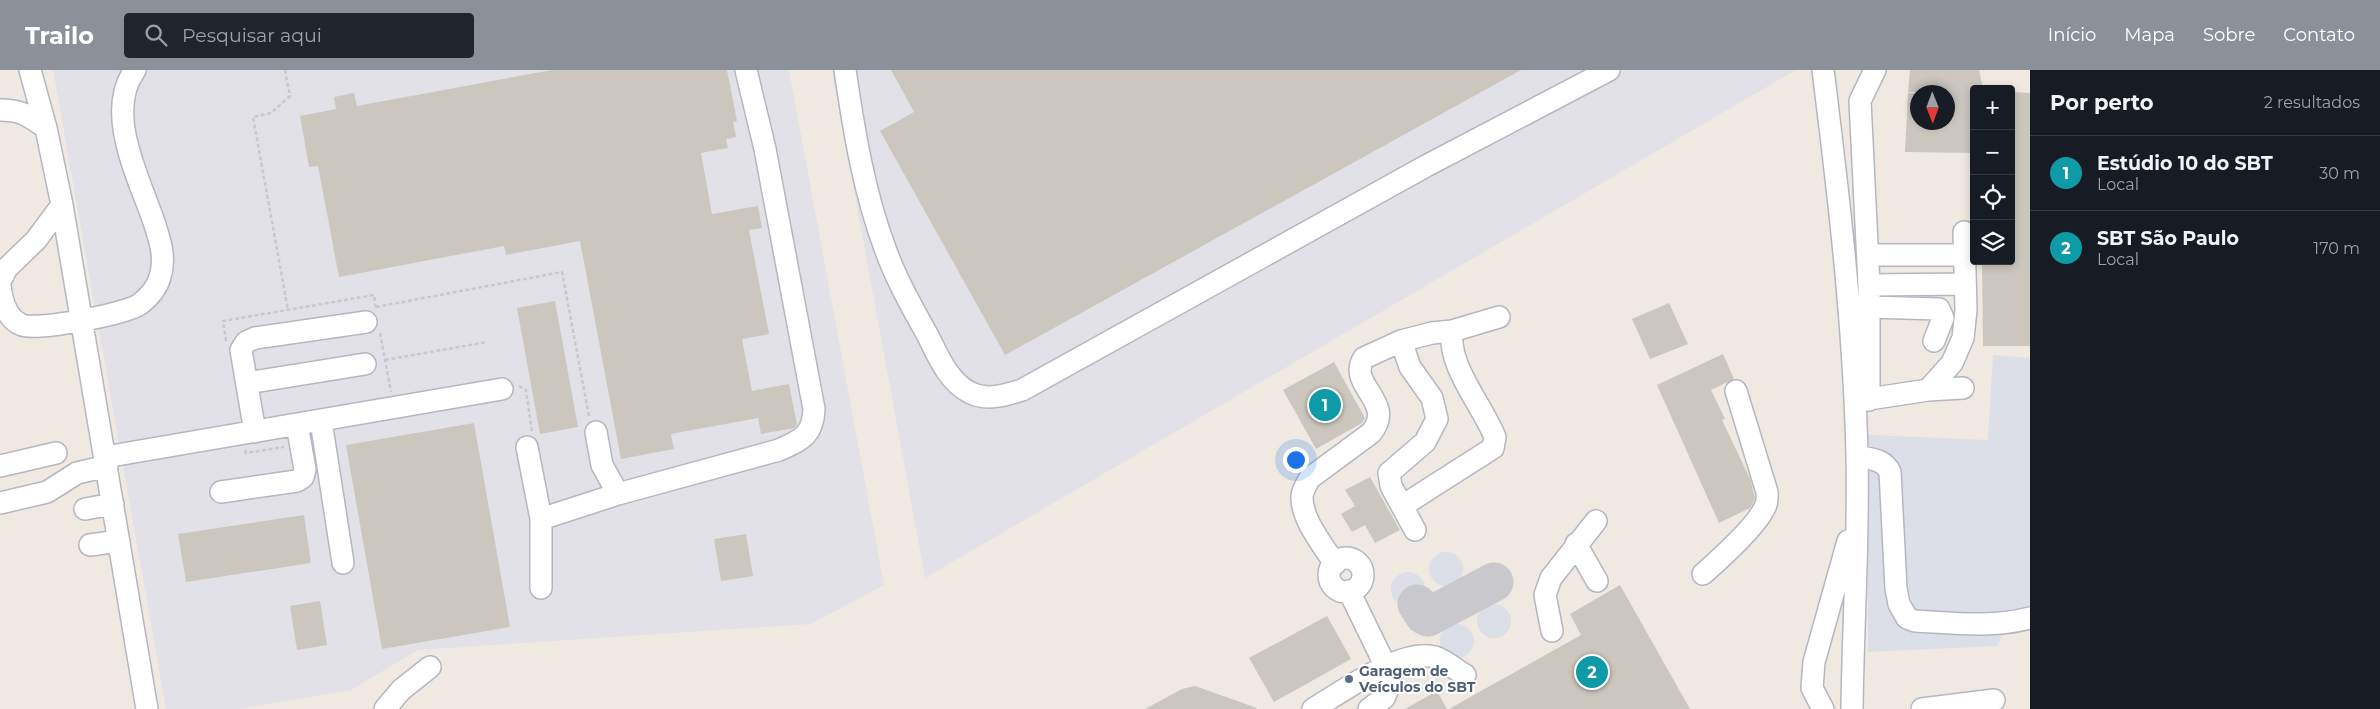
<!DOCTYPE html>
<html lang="pt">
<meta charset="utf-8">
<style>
body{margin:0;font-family:Montserrat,sans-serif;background:#20242c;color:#f1f3f6}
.controls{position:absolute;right:15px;top:15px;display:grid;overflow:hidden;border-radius:5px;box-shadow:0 2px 8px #0003}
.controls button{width:45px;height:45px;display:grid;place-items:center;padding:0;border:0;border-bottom:1px solid #363941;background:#171b24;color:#f1f3f6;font:25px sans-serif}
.compass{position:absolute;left:1910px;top:15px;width:45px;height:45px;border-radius:50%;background:#171b24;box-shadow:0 2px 8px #0003;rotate:179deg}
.you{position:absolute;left:1295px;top:389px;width:18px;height:18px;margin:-12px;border:4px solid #fff;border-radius:50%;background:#1a73e8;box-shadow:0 0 0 8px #1a73e833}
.badge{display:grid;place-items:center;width:32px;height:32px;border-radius:50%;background:#8c9099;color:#fff;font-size:16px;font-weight:700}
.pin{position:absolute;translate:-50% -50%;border:2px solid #fff;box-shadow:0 1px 5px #0006}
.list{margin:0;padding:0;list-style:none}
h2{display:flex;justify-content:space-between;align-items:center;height:65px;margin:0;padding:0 20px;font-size:21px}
h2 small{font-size:16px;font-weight:400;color:#9ea1a6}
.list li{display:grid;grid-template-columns:32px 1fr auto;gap:15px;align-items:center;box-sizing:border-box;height:75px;padding:0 20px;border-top:1px solid #363941}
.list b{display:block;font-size:19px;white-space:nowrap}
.list p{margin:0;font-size:16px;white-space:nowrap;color:#9ea1a6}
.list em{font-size:16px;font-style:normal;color:#9ea1a6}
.icon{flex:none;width:28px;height:28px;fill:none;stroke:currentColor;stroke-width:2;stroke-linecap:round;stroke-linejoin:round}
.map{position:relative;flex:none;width:2030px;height:639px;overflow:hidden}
header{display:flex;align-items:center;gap:30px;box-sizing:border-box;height:70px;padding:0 25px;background:#8c9099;color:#fff}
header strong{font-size:24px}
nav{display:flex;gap:28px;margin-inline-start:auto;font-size:18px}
.search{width:350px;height:45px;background:#20242c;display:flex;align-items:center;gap:12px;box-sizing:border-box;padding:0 18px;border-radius:5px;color:#9ea1a6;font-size:19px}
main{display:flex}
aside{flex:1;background:#171b24}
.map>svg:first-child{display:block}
</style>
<header>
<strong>Trailo</strong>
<div class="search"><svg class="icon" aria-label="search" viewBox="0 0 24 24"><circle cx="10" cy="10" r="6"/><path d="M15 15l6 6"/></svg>Pesquisar aqui</div>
<nav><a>Início</a><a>Mapa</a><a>Sobre</a><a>Contato</a></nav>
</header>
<main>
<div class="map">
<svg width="2030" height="639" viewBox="0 0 2030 639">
<rect width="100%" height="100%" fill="#efe9e1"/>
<path fill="#e3e1e8" d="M53,0H789L884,515L811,554L418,580L351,620L238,639H166Z
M832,0H1796L925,508Z"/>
<path fill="#dcdee8" d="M1993,285L2030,288V558L2007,556L1997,576L1868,582V365L1988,370Z
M1429 499a17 17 0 1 1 34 0a17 17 0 1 1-34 0Z
M1391 519a17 17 0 1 1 34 0a17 17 0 1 1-34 0Z
M1477 551a17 17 0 1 1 34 0a17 17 0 1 1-34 0Z
M1440 571a17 17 0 1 1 34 0a17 17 0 1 1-34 0Z"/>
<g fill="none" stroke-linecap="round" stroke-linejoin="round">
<path stroke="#c9c8cc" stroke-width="39" d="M1417,534L1424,545L1428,547L1494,512"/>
</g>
<path fill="#cbc7bf" d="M552,0H727L737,51L733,52L736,67L726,69L728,78L701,83L712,144L758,136L762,158L749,160L769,264L742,269L752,321L789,314L797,355L794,358L761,364L758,348L671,364L674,379L621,389L580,171L506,185L504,176L339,207L318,96L309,97L300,46L336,39L334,27L354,23L357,36Z
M891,0H1521L1005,285L880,61L914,42Z
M1910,0H1979L1983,19H1974V83L1905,82L1908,23H1918V52H1948V22H1908Z
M2011,22L2030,23V276H1983L1982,191H2011Z
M555,231L578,357L540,364L517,238Z
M1669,233L1688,274L1650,289L1632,249Z
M1723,284L1734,309L1711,320L1725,349L1722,350L1751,411L1755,429L1750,438L1719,453L1657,315Z
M1334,292L1365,348L1362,353L1316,379L1283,320Z
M474,353L510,557L382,579L346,375Z
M1370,407L1400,460L1375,473L1365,455L1352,462L1341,444L1355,436L1345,420Z
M304,445L311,493L186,512L178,464Z
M746,464L753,506L721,511L714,469Z
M1620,515L1690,639H1449L1581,565L1570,544Z
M320,531L327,575L297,580L290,536Z
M1327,546L1351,589L1274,632L1249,588Z
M1195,616L1257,638L1256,639H1145L1182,619Z
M1437,621L1447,639H1405Z"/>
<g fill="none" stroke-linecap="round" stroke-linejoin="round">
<defs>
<path id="minor" d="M30,0L46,58L62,135L147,639
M845,0C854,61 864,123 886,181C897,211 913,239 928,266C938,286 949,313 971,323C987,331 1006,325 1022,320L1426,96L1609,0
M1823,0C1839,128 1854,256 1857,385C1859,470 1853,554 1852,639
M0,40C22,40 29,46 46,58
M1868,185H1965
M0,211L7,198L36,170L62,135
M0,214C1,228 6,249 22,255C38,261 126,244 140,234C149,227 157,218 160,207C166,188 160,170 154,152C139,108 104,42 135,0
M1869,215L1965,214
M1869,237L1939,239L1943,248L1934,271
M247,313L365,294
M1928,320L1963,318
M1869,330V215L1860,31L1875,0
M1856,331L1928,320L1952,293L1963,268L1966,240L1964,162
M321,351L343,493
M255,362L241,280L246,272L255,268L366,252
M596,362L602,395L618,424
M527,377L541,449V518
M1857,386C1870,389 1884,389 1890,402L1896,518L1899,534L1907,548L1915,551C1953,553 1993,558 2030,548
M105,387L502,319
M0,396L56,383
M221,422L297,411L303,407L305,399L297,355
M0,433L47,422L77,403L107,396
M1402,436L1493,378L1495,367C1481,333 1448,297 1452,261L1499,247
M85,439L113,434
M541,449L618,424L779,380C801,370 813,366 814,339L765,79L746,0
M1415,460L1391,416L1389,403L1425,372L1437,349L1432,328L1410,297L1401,271L1432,263L1452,261
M1576,474L1597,511
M90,475L119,471
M1329 505a17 17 0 1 1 34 0a17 17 0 1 1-34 0Z
M1335,494C1323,475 1301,449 1302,426C1303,419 1307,413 1310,408L1371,363C1397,332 1346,315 1364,288L1401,271
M1703,504C1720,489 1756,457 1765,437C1768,432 1767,427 1767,422L1736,321
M1349,521L1385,595L1390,614L1384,628L1369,639
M1552,561L1545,525L1551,508L1596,451
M385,639L401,620L430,597
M1313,639C1342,622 1401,578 1435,587C1445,590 1456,600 1465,605
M1823,639L1812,618L1814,592L1848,471
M1922,639L1994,630"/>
</defs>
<use href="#minor" stroke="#b4b7c1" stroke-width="24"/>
<path stroke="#c9c9c9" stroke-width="2.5" stroke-dasharray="4 2.5" stroke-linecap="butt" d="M285,0L290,26L271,43L253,47L288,240
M376,237L562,202L589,346H588
M380,263L391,322
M226,271L223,251L374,225L376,238
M385,290L487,272
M519,316L526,320L532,362
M245,380L246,383L284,377"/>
<use href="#minor" stroke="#fff" stroke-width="21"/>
</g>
<circle fill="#5c6f8a" stroke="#fff" stroke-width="2" cx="1349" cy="609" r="5"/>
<g text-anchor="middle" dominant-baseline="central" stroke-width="4" stroke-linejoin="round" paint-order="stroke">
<g font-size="14" font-weight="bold" fill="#4e5e75" stroke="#fff" text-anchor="start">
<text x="1359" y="601">Garagem de<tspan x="1359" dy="16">Veículos do SBT</tspan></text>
</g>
</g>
</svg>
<div class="controls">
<button>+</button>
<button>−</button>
<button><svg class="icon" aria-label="locate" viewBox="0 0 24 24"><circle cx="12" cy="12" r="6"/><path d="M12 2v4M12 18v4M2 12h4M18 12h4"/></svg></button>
<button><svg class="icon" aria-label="layers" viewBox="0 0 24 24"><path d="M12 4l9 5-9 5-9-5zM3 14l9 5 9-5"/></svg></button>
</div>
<svg class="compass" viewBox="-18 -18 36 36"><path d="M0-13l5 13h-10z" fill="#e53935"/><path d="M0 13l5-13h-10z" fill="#9ea1a6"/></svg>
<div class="you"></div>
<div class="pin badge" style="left:1325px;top:335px;background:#0f9aa8">1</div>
<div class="pin badge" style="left:1592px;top:602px;background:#0f9aa8">2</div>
</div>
<aside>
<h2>Por perto<small>2 resultados</small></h2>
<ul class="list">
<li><span class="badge" style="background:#0f9aa8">1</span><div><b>Estúdio 10 do SBT</b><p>Local</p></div><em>30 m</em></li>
<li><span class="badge" style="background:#0f9aa8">2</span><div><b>SBT São Paulo</b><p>Local</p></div><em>170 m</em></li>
</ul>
</aside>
</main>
